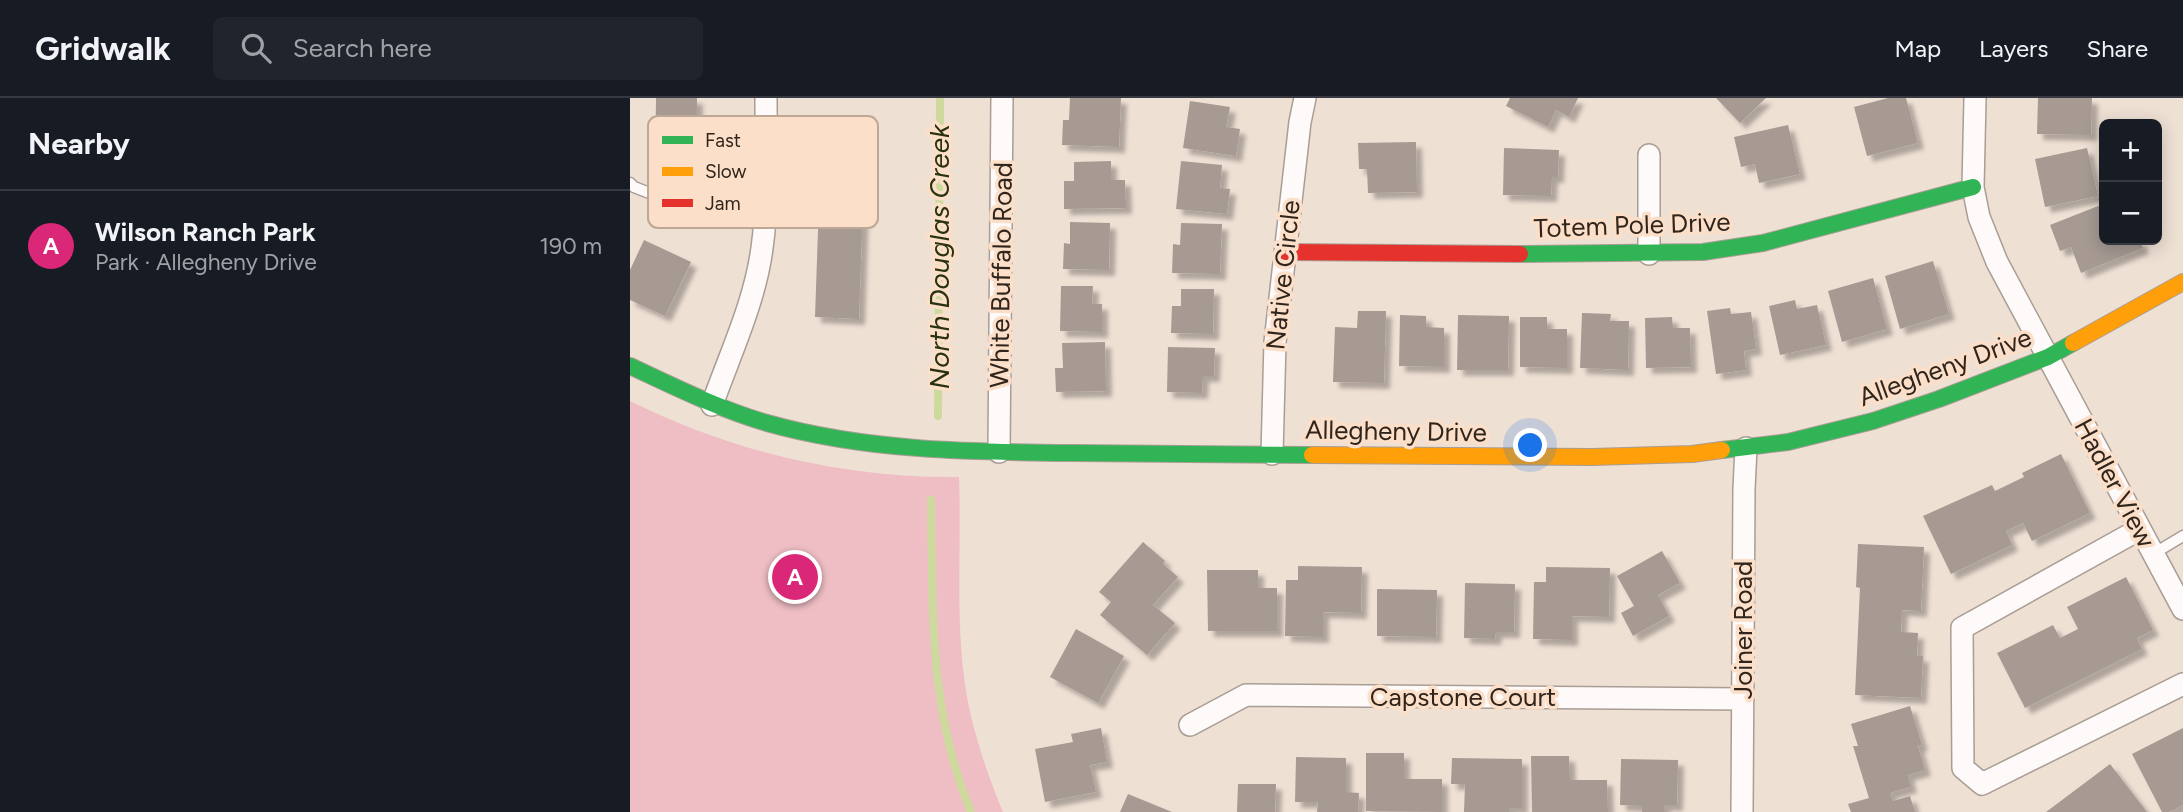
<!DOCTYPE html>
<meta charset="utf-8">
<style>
body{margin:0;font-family:Figtree,sans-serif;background:#20242c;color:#f1f3f6}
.controls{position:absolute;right:21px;top:21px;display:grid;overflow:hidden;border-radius:10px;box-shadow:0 4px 18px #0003}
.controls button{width:63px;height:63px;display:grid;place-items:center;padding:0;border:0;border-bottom:2px solid #363941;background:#171b24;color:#f1f3f6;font:35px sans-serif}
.you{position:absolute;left:901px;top:348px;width:24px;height:24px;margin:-18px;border:5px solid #fff;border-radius:50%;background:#1a73e8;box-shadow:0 0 0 10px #1a73e833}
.badge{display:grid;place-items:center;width:46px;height:46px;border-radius:50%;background:#db2777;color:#fff;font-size:23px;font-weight:700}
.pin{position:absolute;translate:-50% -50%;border:4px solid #fff;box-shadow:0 2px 7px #0006}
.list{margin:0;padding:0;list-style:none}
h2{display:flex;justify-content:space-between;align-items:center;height:91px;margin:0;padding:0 28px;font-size:30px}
h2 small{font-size:23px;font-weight:400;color:#9ea1a6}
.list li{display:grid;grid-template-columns:46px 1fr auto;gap:21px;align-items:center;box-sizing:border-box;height:112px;padding:0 28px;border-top:2px solid #363941}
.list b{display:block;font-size:26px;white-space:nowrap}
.list p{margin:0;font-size:23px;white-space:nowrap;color:#9ea1a6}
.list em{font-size:23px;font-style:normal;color:#9ea1a6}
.icon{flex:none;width:38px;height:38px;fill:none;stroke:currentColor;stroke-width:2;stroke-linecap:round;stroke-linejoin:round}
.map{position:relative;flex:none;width:1553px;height:714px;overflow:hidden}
header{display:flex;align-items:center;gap:42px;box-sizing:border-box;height:98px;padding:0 35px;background:#171b24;border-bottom:2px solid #363941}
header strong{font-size:33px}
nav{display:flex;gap:38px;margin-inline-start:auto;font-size:24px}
.search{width:490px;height:63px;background:#20242c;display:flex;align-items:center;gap:18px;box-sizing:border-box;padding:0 24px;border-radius:10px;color:#9ea1a6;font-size:26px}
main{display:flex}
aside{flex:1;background:#171b24}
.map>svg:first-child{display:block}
</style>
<header>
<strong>Gridwalk</strong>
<div class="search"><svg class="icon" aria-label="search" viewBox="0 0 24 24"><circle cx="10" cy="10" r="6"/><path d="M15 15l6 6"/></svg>Search here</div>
<nav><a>Map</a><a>Layers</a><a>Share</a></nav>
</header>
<main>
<aside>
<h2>Nearby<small></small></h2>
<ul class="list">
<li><span class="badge">A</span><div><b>Wilson Ranch Park</b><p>Park · Allegheny Drive</p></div><em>190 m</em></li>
</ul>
</aside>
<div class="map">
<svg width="1553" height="714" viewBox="0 0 1553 714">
<defs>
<filter id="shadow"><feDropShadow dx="6" dy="6" stdDeviation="2" flood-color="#0004"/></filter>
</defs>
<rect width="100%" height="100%" fill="#efe0d4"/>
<path fill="#eebec4" d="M0,303C103,354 213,380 329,379C332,456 323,543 341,618C349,651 360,683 373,714H0Z"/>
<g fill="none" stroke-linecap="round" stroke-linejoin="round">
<path stroke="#cdd99d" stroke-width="8" d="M308,318L310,0
M301,402C303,511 298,611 341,714"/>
</g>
<path fill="#a69a93" filter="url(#shadow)" d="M26,0H67L66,70L25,69Z
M440,0H491L489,49L432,47L433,22H439Z
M880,0H948L939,19L926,12L918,29L876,8Z
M1086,0H1136L1110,25Z
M1258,0H1276L1288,45L1237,58L1224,9Z
M1408,0H1462L1461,37L1407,36Z
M560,3L600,9L596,29L610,31L606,58L553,50Z
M1158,27L1170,76L1129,85L1125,66L1111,69L1104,39Z
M786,44L787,94L738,95L737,71H729L728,45Z
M874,50L929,52L928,79H922L921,98L873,97Z
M1457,50L1468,98L1415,109L1405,61Z
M481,63V82H495L496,110L434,111V83H444V64Z
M551,63L592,67L590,90L600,91L597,116L546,111Z
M189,103L233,104L229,221L185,219Z
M1473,106L1474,142H1510L1513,150L1451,175L1441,149L1430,153L1420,127Z
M440,124L480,125L479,172L433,171L434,145L440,146Z
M551,125L592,126L590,176L542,175L543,146L550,147Z
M14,142L61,164L35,218L0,202V172Z
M1303,163L1319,216L1270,231L1255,178Z
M1243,180L1257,231L1212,244L1198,193Z
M431,188H463L462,206H472V234L430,233Z
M551,191H584L583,236L541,235L542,208H551Z
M1165,202L1167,211L1187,207L1196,247L1150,257L1139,208Z
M1100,210L1101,216L1121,214L1126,251L1114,253L1116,272L1086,276L1077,213Z
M728,213H756L754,285L703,284L705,229L727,230Z
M952,215L981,216L980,223H999L998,272L950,270Z
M770,217L796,218V229L814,230V269L769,268Z
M828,217L879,218L878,272H827Z
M890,219H917V231H937V270L890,269Z
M1042,219L1043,230H1060L1061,269L1016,270L1015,220Z
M475,244L476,293L426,294L425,270H433L432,245Z
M538,249L585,250L584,278H573L572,295L537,294Z
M1431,356L1460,415L1402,443L1393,425L1376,433L1382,447L1321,476L1293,418L1362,387L1365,393L1394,379L1392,375Z
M513,444L535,463L533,466L548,479L523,507L545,525L517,557L470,517L481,504L469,494Z
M1228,446L1294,449L1291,513L1272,512L1271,534L1288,535L1287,558H1293L1291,600L1225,597L1230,490L1226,489Z
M1032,453L1050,485L1028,497L1039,518L1003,538L991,515L1004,508L987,478Z
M668,468L732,469L731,515L693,514V539L655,538L656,482H668Z
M916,469L980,470L979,519L942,518V542L903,541L904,484H916Z
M577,472H628V490H647V533H578Z
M1496,479L1523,532L1507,540L1512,551L1395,610L1367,555L1423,527L1430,540L1448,531L1437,509Z
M835,485L885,486L884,534H866L865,541L834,540Z
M747,491L807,492L806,539L747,538Z
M446,531L494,558L468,605L420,579Z
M1280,608L1292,647L1288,648L1295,672L1278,677L1281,689L1260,695L1263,703L1280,698L1285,714H1221L1218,706L1239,700L1223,648H1228L1221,626Z
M471,630L477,664L460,667L466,694L415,704L405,651L443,644L441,636Z
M1553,630V707L1539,714H1532L1502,656Z
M736,655H774V681H812V714L736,713Z
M901,658H939L940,682H977L978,714H902Z
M666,659L716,660V694L729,695L728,714H687L688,704H665Z
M822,660L892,661V710H879V714H834L835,686H821Z
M991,661L1048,662L1047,707H1034V714H1012V708L990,707Z
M1480,666L1517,714H1416Z
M608,686H646L645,714H607Z
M498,696L542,714H490Z"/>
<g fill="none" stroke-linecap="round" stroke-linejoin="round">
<defs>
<path id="lane" d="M0,85L4,89L71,115L134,127
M1523,456L1553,438"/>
<path id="street" d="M1345,0L1343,89L1349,119L1367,164L1553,511
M1019,57V156
M82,307C100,256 125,204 132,150C139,100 136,49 136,0
M369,354L372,0
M642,356L645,244L670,24L675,0
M1510,431L1332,530L1333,670L1352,686L1553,586
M560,627L616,597L1113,601
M1112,714L1114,391L1116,350"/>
<path id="fast" d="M890,156L1073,154L1133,145L1343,89
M0,268C45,289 89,311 137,325C236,353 341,354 443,355C523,355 603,356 682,357
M1092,352L1158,344L1243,323L1309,301L1418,259L1443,245"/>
<path id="slow" d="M1443,245L1553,184
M682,357L962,359L1062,356L1092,352"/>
<path id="jam" d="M655,154L890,156"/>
</defs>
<use href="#lane" stroke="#a99d94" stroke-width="13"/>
<use href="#street" stroke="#a99d94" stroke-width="24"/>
<use href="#fast" stroke="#a99d94" stroke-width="18"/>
<use href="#slow" stroke="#a99d94" stroke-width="18"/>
<use href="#jam" stroke="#a99d94" stroke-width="18"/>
<use href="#lane" stroke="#fdfaf9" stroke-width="10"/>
<use href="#street" stroke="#fdfaf9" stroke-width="21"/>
<use href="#fast" stroke="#30b455" stroke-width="16"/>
<use href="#slow" stroke="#ff9f0a" stroke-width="16"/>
<use href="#jam" stroke="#e5322d" stroke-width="16"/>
</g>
<g text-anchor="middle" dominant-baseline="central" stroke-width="7" stroke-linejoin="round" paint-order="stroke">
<g font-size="26" fill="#30251d" stroke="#fbdfc8">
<text transform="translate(1002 127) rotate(-2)">Totem Pole Drive</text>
<text transform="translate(371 177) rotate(-89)">White Buffalo Road</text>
<text transform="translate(653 177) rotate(-84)">Native Circle</text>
<text transform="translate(1315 269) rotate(-20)">Allegheny Drive</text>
<text transform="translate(766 333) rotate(1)">Allegheny Drive</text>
<text transform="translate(1485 385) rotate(62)">Hadler View</text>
<text transform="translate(1113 532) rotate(-90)">Joiner Road</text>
<text x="833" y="599">Capstone Court</text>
</g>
<g font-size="28" font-style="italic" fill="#293210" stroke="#fbdfc8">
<text transform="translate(309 159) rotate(-90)">North Douglas Creek</text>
</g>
</g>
<rect x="18" y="18" width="230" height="112" rx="10" fill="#fbdfc8" stroke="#bea795" stroke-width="2"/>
<rect x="32" y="38" width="31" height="8" fill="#30b455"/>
<rect x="32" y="69" width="31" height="9" fill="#ff9f0a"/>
<rect x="32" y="101" width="31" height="8" fill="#e5322d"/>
<g font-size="19" fill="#30251d">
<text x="75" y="49">Fast</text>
<text x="75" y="80">Slow</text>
<text x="75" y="112">Jam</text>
</g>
</svg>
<div class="controls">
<button>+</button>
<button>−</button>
</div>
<div class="you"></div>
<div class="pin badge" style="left:165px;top:479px">A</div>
</div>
</main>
